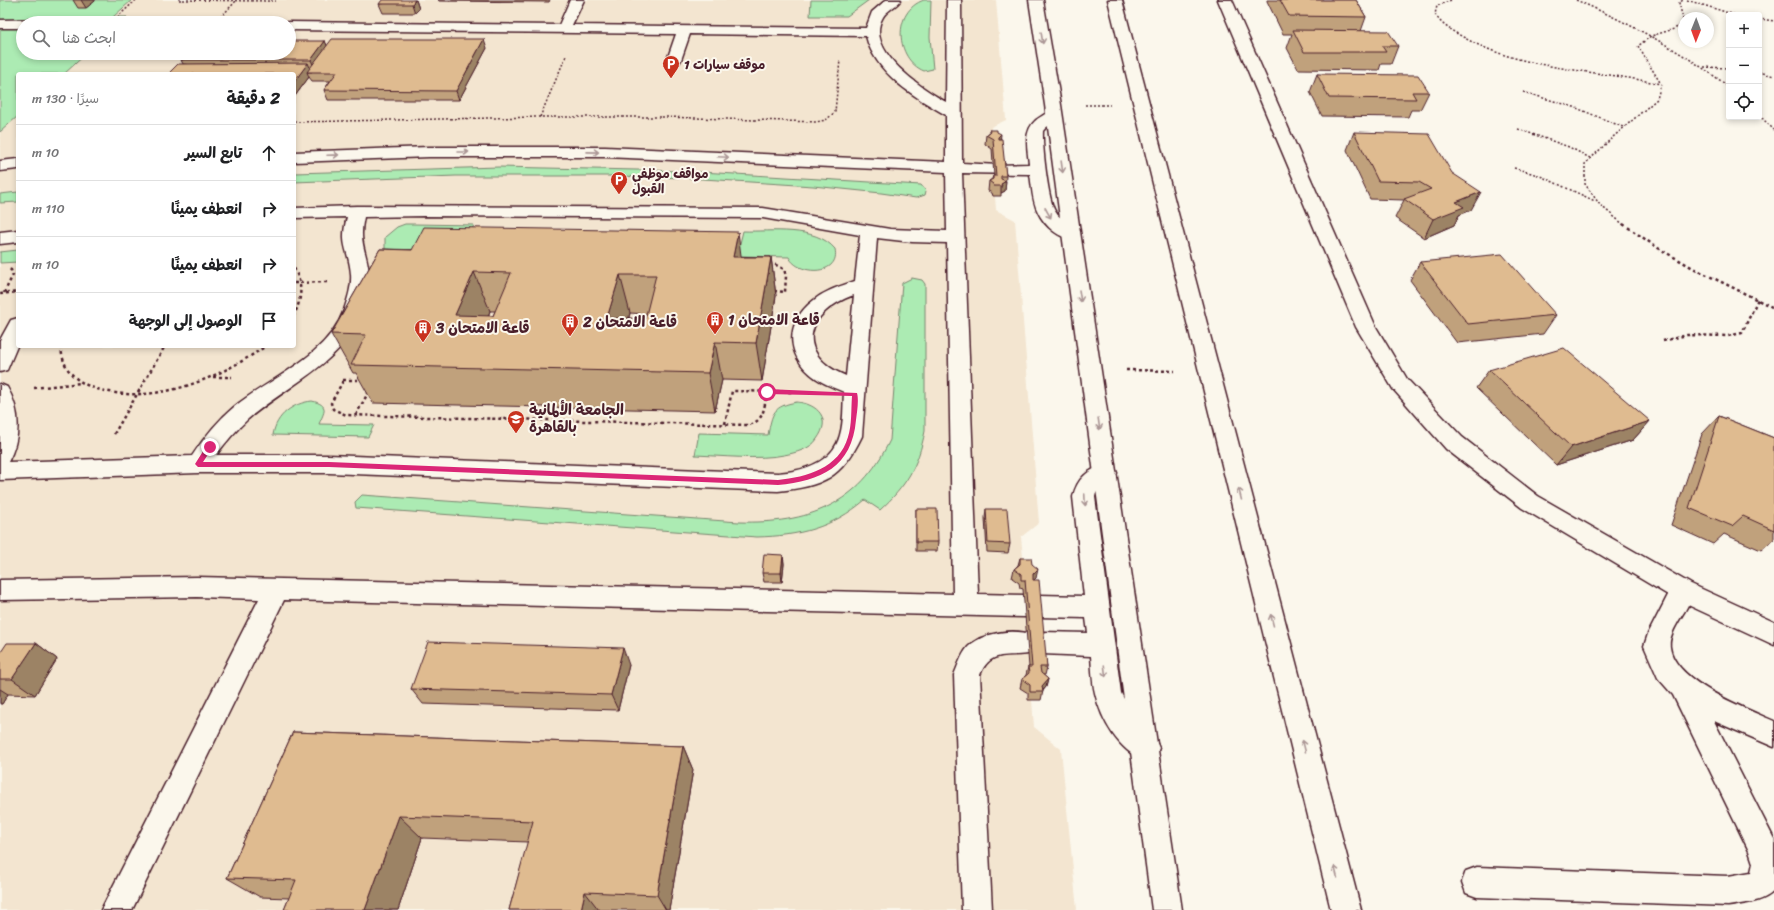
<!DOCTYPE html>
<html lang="ar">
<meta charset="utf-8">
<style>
body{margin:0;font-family:Sriracha,"Playpen Sans Arabic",sans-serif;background:#f6f6f6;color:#202124;direction:rtl}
.controls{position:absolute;right:12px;top:12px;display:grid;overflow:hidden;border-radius:4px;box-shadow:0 2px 6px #0003}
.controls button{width:36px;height:36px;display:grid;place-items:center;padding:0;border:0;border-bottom:1px solid #e0e0e0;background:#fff;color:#202124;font:20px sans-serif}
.compass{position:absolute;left:1678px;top:12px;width:36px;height:36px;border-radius:50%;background:#fff;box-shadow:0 2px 6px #0003;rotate:181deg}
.stop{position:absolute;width:12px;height:12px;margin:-9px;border:3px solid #db2777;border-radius:50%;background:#fff}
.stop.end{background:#db2777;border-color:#fff;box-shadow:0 1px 4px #0008}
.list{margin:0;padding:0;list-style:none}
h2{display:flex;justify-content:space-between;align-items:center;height:52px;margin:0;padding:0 16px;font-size:17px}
h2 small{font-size:13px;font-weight:400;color:#757577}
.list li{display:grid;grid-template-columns:26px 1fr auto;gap:12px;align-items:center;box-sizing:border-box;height:56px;padding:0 16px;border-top:1px solid #e0e0e0}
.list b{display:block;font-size:15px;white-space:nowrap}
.list em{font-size:13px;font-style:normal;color:#757577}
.icon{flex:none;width:22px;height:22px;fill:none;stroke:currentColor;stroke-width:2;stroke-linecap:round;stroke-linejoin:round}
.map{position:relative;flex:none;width:1774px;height:910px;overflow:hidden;direction:ltr}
.search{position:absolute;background:#fff;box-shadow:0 2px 6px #0003;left:16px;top:16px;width:280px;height:44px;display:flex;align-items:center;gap:10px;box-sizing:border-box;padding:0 14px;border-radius:22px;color:#757577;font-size:15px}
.panel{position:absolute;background:#fff;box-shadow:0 2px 6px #0003;left:16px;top:72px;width:280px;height:276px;border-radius:4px;direction:rtl}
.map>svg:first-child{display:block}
</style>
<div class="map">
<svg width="1774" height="910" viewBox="0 0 1774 910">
<rect width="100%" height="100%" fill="#fbf7ec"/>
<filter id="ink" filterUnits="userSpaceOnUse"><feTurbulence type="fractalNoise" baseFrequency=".025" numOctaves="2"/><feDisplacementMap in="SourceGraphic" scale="8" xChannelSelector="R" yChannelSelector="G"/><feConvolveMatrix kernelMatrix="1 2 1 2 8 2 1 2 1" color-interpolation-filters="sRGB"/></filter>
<g filter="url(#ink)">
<path fill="#f3e5d0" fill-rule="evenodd" d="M0,0H996L1006,120L991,127L992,139L1005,191L1000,193L1001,196H995L996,210L1015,220L1039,523L1021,537L1024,567L1036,578L1031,583L1039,681L1046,687L1040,694L1041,700H1032L1034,727L1061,749L1077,910H0ZM23,23H289V53H23ZM18,74H294V346H18Z"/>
<path fill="#acebb3" stroke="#7b856f" d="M0,0H132L113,17H127L120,23H23V53H87L64,74H18V116L0,132Z
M811,0H869L847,16H810Z
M924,0H931L930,37L933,69L924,71C895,59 892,11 924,0Z
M499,167L684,171L921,185L926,191L925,195L916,198L881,193L813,186L687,178L614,176H456L294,182V173Z
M18,192V202L0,203V194Z
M405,224H414L474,225L462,250L385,258V237L397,227Z
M743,231C771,232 815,225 835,249C841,276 798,276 789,257L737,256Z
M18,250V262L0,263V252Z
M912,278L922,280L925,284V431C918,467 906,486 880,510L865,500C832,528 799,536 757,537L356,508L355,502L362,495L739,522C808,524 859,505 890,440L902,283Z
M312,401C330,405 324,412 319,424L374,425L368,437L273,435C276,415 293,403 312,401Z
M797,402C818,404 832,419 817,439C811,449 795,453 784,455C760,460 720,456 695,455L699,433L768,435C772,413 773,406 797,402Z"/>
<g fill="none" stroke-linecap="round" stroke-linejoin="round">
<defs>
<path id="minor" d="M570,0H584L572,25L866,28L872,12L886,0H901C896,7 887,10 883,17C863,50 923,89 946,102L947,0H961L962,163L998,165L1029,164C1027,145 1022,127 1042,116C1048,112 1052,110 1060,112L1062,115C1057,122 1048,124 1043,131C1042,146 1048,199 1055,211C1060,221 1074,225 1080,234L1077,238C1061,242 1044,225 1038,212C1032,201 1032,186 1030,174L962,173L978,594L1025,595L1032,598L1039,595L1084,596L1073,497C1077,478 1088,470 1106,464L1114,467L1117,473C1111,484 1098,483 1095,497L1121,693L1132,715L1155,739L1159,748L1155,757L1145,761C1119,751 1101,720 1095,693C1092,681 1092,668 1091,656L1042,654L1036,652C1013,660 991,646 980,675L992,910H962L954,675C958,666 961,655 968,647C982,632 1015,628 1033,635L1042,632L1088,633L1086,618L1039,617L1032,614L1025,617L284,600L132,910H101L259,599L197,597L0,600V580L197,577L953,594L947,243L912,242L877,238L862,436C842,478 823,486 778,491L329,473H198L0,480V384L7,387C21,411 21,438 8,462L192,456C204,438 217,421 234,407C270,378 327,357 344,310C348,298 352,286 351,274C349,249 339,246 347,217L294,218V208L357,206L763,208L890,229L947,231L946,172L605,157H429L294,162V152L429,147H605L946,162V115C915,97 875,74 866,36L690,34L681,60L679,63H669L667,60L676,34L289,30V23H284L289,22L559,25ZM424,216L763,218L860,235L855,281C841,286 826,290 814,300C781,325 787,362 822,382C829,386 837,389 844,392C843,406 844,422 840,435C833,463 802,471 778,473L329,455H216C226,442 236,430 248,419C290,383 348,361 365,304C368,294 371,284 369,274C367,250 358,244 364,217ZM854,295L846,376C793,353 806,312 854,295Z
M1218,0H1232L1376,327L1407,379L1462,437L1538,496L1691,584L1774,622V645L1688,605C1682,617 1668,634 1670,647C1674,682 1747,709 1774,721V747L1714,721L1774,839V891C1762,903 1744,903 1728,906L1477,897L1466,893L1462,882L1466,871L1477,867L1728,876L1751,872L1753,863L1749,851L1673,695L1658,678L1644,646L1648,634L1668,595L1522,508L1446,449L1393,389L1356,327Z
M48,19L53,20L55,23H23V28H0V20Z
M18,159V169L0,171V161Z
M18,230V242L0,244V232Z
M18,318V344L7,370L0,372V340L11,320Z"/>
<path id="major" d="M1029,0H1043L1061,105L1182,910H1152L1045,105Z
M1108,0H1122L1361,910H1331Z"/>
</defs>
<use href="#minor" stroke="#4a1f2b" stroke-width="3"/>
<use href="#major" stroke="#4a1f2b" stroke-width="3"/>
<path stroke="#4a1f2b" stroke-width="1.5" stroke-dasharray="2 2" stroke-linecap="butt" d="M179,0L276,1
M1451,0L1437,6L1435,14C1441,25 1452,31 1463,37C1523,71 1594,69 1660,84
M1576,0C1631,24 1682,51 1729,87
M1687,0L1735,15
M1759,19L1774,21
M111,23L136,0
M215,23L237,0
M1704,67L1729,68
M1759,72L1774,76
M1523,92L1574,107L1623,127
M1085,105H1110
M1759,115L1774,130
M540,117L566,56
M294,122L540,117H665L816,122L826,120L835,112L840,60
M1518,129L1569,147L1590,158
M1514,168L1538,175L1595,201
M1624,225L1600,205L1585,184V164L1613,137L1657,99L1661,84L1638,46L1651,36L1674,29L1681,25L1683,19L1679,3L1683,0"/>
<path stroke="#4a1f2b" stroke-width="2.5" stroke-dasharray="3 3" stroke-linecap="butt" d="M1623,224L1658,248L1693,268L1774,308
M769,264L776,265L784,269L786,276L785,292
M294,268C303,284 302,299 294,315
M294,283L327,282
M774,291L785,292
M4,293L13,275L11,270L8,269
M0,294L18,292
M1663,341L1687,335L1728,336L1742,333L1758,299
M61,346C62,369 75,382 97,389C156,406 217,379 266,346
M1126,370L1175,371
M213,377H232
M343,380H362
M343,381L331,403L333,409L346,415L748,425C765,421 764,407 767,392
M34,388L81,383
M356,415L369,391
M725,424L732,391L794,392
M114,434L165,346"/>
<use href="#minor" fill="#fbf7ec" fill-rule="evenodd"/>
<use href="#major" fill="#fbf7ec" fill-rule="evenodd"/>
</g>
<path fill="#c0a17c" stroke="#4a1f2b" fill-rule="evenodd" d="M73,0H95V1L86,8H78Z
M416,0L419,9L415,13H383L379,4Z
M438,0H550L549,2L439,1Z
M1267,0H1356L1366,17L1361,31L1398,46L1391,64H1381L1379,70L1298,69L1287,48L1292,34H1283L1267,1Z
M325,41L327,46L487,48L459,100H328L324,90L330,81H312L309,77L295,96H294V74L183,64L181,60Z
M1317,74L1429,92L1420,110H1411L1408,117L1322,116L1310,92Z
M989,130L997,132L1001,139L1006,176L1005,191L1001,193V196H993L992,193L988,191L989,181L992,179L993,176H994L992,149L985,144L986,135L989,133Z
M1354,132L1471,210L1459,215L1454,225L1424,238L1395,218L1404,200L1370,199L1347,150Z
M380,249L771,257L776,296L762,381L722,380L715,411L373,403L356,373H353L331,334ZM490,311H495L493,316H488ZM630,313L646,314L645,319L629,318Z
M1420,262L1556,315L1543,334L1457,343L1410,280Z
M1489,370L1650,421L1633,440L1556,465L1476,388Z
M1719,416L1774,438V539L1761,550L1724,534L1713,544L1671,525L1702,434Z
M916,509L938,542L937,551H916Z
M986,509L1010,544L1008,553L987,552L985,518Z
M783,555L784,564L782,582H764L762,573Z
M1020,558L1032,564L1036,578L1034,580L1047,667L1045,675H1043L1048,679L1046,687L1043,691L1041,700H1028V693L1020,688L1022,679L1026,675L1028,667H1029L1023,589L1020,588L1019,583L1012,578L1014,569L1018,565Z
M36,643L57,659L35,695L8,694L2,704H0V652Z
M629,665L618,710L423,704L411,689Z
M293,732L683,746L693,770L669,910H509L528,842L422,838L398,910H284L289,898L260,897L227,878Z"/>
<path fill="#9c8365" stroke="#4a1f2b" d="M81,0H95V1L86,8Z
M416,0L419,9L415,13L412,4Z
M484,39L487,48L459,100L456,91Z
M325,41L329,50L315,69L311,60Z
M308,63L312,72H307L309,77L295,96L294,94V82Z
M1001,134L1000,144L997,146L998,137Z
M1006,181L1005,191L1001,193V184Z
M1481,192L1471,210L1459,215L1454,225L1424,238L1433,219L1456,202Z
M738,232L743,271L733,257Z
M771,257L776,296L762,381L756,343Z
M474,272L490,311L473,354L455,315Z
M620,275L630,313L618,356L607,318Z
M715,342L722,380L715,411L708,373Z
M1650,421L1633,440L1556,465L1571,447Z
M783,555L784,564L782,582L781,573Z
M1038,569L1036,578L1031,583L1033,574Z
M36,643L57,659L35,695L12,679Z
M623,648L629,665L618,710L611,695Z
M1048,679L1046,687L1041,692L1042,686Z
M0,689L8,694L2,704L0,703Z
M683,746L693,770L669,910H666L657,895Z
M399,816L422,838L398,910H365Z
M585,892L599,910H581Z"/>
<path fill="#dfbb90" stroke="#4a1f2b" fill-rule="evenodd" d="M382,0H415L412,4H379Z
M1280,0H1356L1366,17L1289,16Z
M1293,30L1388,31L1398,46H1382L1386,52H1304Z
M332,39H484L456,91L324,90L337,72H307Z
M289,41H325L311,60H181L187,53H289Z
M308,63L294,82V74H168L178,64Z
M1317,74L1418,75L1429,92H1412L1416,99L1329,98Z
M989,130H997V132L1001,134L998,137V139H1002L1006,176H1001V179L1006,181L1001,184L1002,186H994L993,184L989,181L993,179V176H996L993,139L986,135L990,132Z
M1354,132L1429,134L1452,173L1481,192L1456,202L1464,207L1433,219L1404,199L1431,189L1419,182L1378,181Z
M424,227L738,232L733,257H771L756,343L715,342L708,373L351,365L366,335L331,334L380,249L412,250ZM474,272L511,273L493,316L455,315ZM620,275H656L645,319L607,318Z
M1502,254L1556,315L1468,324L1420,262Z
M1564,348L1650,421L1571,447L1489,370Z
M1719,416L1774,438V530L1743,516L1732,526L1689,508Z
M916,509H937L938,542H916Z
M986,509H1007L1010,544L988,543Z
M764,554L783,555L781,573H762Z
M1020,558H1031L1032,564L1038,569L1033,574V580H1039L1047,667H1040L1041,673L1048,679L1042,686L1043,692H1030V685L1022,679L1029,673L1028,667H1032L1025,580H1021V574L1014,569L1020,564Z
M428,642L623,648L611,695L411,689Z
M7,643H36L12,679H0V652H1Z
M293,732L683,746L657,895L585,892L581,910H509L533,821L399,816L365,910H284L296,880L227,878Z"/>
<defs><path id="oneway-shaft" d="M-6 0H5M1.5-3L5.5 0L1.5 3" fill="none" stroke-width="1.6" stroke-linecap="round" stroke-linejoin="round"/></defs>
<g stroke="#ab9695">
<use href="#oneway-shaft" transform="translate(1042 38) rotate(81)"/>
<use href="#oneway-shaft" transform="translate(463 152)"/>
<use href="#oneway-shaft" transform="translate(593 152) rotate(1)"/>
<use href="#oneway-shaft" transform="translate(333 155) rotate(-2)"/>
<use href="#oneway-shaft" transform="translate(723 157) rotate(3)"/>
<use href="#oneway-shaft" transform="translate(1062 167) rotate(82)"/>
<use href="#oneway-shaft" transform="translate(1048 213) rotate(61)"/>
<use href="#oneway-shaft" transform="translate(1080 296) rotate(81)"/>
<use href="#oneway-shaft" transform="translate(1099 424) rotate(82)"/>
<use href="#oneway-shaft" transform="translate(1240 494) rotate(-104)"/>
<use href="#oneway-shaft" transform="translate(1085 500) rotate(87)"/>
<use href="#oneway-shaft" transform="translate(1272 620) rotate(-104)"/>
<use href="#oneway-shaft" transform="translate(1105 671) rotate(83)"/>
<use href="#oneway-shaft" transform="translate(1304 746) rotate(-104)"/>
<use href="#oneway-shaft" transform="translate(1336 872) rotate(-104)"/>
</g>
</g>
<path fill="#db2777" d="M767,389L857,393C859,400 857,412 856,420C852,467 821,481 778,485L329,467H198L195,464L207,445L210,444L213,447L203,462H329L778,480C807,477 839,468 848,437C852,425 851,409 852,396L767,394L764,392Z"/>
<defs>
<symbol id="parking-pin" viewBox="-11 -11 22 30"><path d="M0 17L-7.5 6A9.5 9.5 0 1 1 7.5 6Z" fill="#c8321e" stroke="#fbf7ec"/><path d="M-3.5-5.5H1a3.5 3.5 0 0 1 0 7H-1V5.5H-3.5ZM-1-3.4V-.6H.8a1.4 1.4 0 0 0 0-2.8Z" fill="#fff"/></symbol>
<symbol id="building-pin" viewBox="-11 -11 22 30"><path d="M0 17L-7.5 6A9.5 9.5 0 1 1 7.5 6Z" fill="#c8321e" stroke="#fbf7ec"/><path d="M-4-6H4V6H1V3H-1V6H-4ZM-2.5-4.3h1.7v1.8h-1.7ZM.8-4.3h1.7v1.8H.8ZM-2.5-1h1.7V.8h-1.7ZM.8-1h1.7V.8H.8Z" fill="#fff"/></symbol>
<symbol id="university-pin" viewBox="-11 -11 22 30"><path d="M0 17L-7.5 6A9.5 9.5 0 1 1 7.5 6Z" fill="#c8321e" stroke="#fbf7ec"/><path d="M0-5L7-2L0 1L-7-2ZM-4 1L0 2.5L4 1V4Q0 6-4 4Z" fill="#fff"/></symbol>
</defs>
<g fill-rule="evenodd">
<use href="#parking-pin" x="661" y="54" width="20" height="27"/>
<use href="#parking-pin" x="609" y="170" width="20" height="27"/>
<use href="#building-pin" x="705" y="310" width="20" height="27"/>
<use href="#building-pin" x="560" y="312" width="20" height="27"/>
<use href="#building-pin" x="413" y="318" width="20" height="27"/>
<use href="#university-pin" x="506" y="409" width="20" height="27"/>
</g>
<g text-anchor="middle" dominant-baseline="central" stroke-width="4" stroke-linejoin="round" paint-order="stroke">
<g font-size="13" font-weight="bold" fill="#4a1f2b" stroke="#fbf7ec" text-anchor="start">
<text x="684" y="64">موقف سيارات 1</text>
<text x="632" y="173">مواقف موظفي<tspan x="632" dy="15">القبول</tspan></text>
</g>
<g font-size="15" font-weight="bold" fill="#4a1f2b" stroke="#fbf7ec" text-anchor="start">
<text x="728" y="320">قاعة الامتحان 1</text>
<text x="583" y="322">قاعة الامتحان 2</text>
<text x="436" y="328">قاعة الامتحان 3</text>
<text x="529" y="410">الجامعة الألمانية<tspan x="529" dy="17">بالقاهرة</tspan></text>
</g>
</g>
</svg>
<div class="controls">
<button>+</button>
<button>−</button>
<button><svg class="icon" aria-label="locate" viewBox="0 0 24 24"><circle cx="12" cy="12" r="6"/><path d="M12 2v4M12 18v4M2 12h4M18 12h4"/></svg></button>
</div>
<svg class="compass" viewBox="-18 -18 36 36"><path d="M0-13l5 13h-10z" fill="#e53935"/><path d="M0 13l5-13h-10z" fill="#757577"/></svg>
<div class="stop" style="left:767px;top:392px"></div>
<div class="stop end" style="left:210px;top:447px"></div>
<div class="search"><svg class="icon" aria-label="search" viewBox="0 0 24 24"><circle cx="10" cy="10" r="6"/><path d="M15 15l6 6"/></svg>ابحث هنا</div>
<section class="panel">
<h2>2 دقيقة<small>سيرًا · 130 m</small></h2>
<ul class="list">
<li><svg class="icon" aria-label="ahead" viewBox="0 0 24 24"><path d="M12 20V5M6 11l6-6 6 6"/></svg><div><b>تابع السير</b></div><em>10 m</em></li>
<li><svg class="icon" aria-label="right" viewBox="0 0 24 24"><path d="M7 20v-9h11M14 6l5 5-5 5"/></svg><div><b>انعطف يمينًا</b></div><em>110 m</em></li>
<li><svg class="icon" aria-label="right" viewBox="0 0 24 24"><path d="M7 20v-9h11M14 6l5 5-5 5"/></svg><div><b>انعطف يمينًا</b></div><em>10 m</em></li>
<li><svg class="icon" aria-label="arrive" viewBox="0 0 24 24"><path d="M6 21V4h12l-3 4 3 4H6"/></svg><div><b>الوصول إلى الوجهة</b></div></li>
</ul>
</section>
</div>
